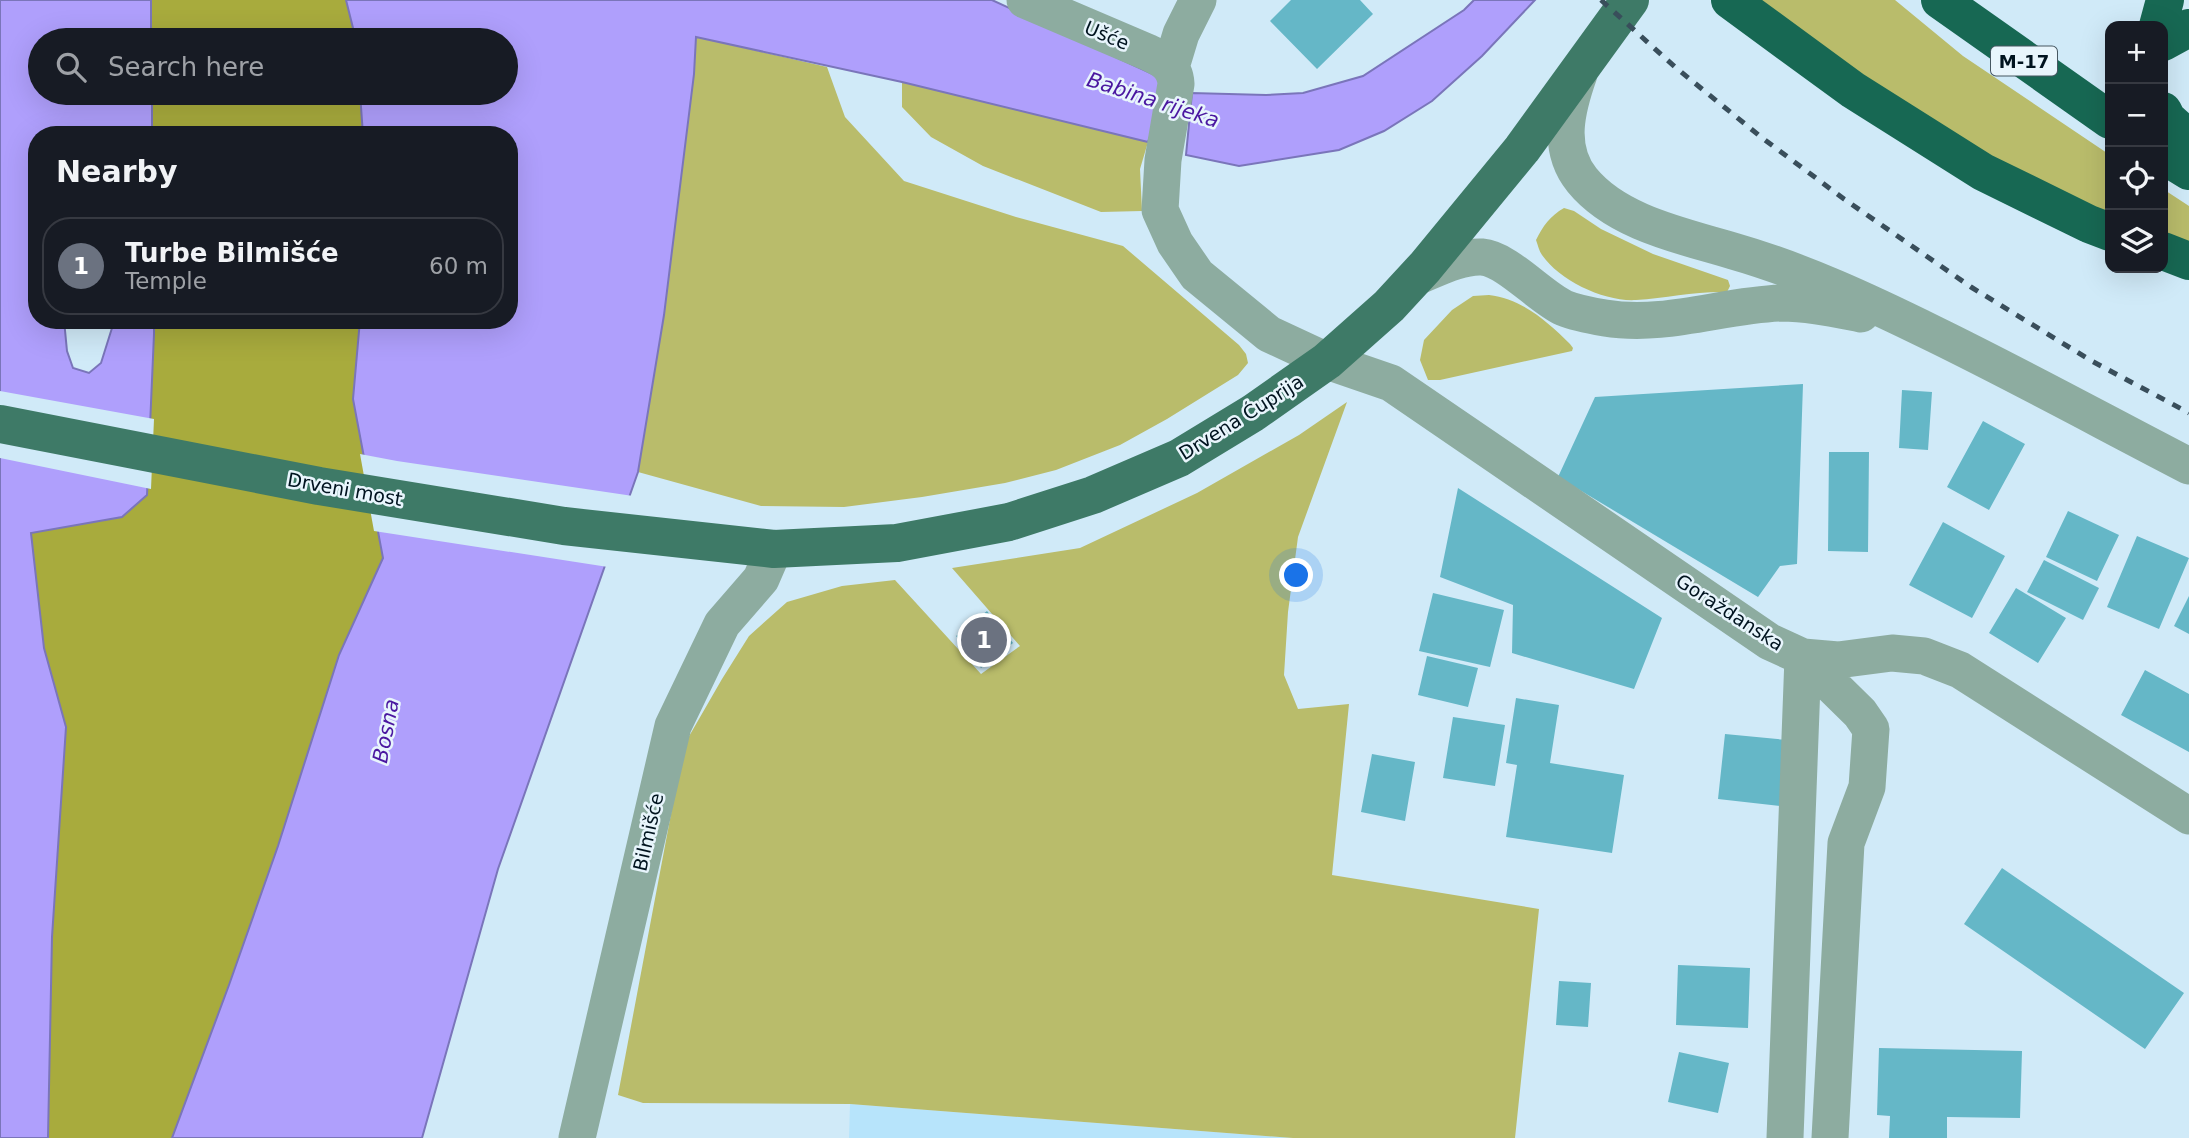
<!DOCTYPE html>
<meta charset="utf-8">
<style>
body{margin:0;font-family:"DejaVu Sans",sans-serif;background:#20242c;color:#f1f3f6}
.controls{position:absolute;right:21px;top:21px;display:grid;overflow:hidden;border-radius:14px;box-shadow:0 7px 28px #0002}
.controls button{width:63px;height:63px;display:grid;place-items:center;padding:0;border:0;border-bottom:2px solid #363941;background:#171b24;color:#f1f3f6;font:35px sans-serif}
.you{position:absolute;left:1297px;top:576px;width:24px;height:24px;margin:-18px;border:5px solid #fff;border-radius:50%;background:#1a73e8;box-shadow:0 0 0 10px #1a73e833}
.badge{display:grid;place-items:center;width:46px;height:46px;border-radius:50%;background:#0f766e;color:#fff;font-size:23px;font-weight:700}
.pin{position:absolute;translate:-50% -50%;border:4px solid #fff;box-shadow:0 2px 7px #0006}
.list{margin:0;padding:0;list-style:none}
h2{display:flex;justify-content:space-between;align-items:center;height:91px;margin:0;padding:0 28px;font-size:30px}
h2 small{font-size:23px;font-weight:400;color:#9ea1a6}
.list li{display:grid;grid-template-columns:46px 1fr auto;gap:21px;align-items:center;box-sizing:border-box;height:98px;margin:0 14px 14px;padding:0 14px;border:2px solid #363941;border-radius:28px}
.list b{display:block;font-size:26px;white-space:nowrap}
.list p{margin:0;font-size:23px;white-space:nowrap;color:#9ea1a6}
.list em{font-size:23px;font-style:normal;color:#9ea1a6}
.icon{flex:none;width:38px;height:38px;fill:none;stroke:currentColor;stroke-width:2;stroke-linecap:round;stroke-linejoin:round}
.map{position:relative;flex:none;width:2189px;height:1138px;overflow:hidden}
.search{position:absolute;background:#171b24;box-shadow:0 7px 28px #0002;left:28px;top:28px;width:490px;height:77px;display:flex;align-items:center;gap:18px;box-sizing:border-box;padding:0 24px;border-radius:38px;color:#9ea1a6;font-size:26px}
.panel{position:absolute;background:#171b24;box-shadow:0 7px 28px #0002;left:28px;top:126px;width:490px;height:203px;border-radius:28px}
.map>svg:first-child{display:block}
</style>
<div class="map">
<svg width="2189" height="1138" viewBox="0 0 2189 1138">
<rect width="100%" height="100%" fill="#d0eaf8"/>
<path fill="#b7e4fb" d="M850,1104L1293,1138H849Z"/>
<path fill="#b9bc6b" d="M1760,0H1895L1963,56L2110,155V215L2045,187L1900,106Z
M696,37L827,67L845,117L904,181L1016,217L1123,246L1239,345L1246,354L1248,363L1238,375L1167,419L1120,445L1056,470L1005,483L922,497L844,507L761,506L638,472L664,315L694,74Z
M902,82L1148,142L1140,169L1142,211L1101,212L983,166L931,137L902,107Z
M2163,189L2189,206V246L2163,236Z
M1564,208L1574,211L1601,229L1653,254L1728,280L1730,286L1727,292C1696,291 1667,298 1636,300C1605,302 1560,281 1542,255C1539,251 1538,245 1536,240C1543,226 1550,216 1564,208Z
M1489,295C1522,299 1547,321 1570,344L1573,348L1572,351L1440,380H1428L1420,360L1424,340L1452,310L1473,296Z
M1347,402L1298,537L1288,612L1284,675L1298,709L1349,704L1332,875L1539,909L1515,1138H1293L850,1104L643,1103L618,1095L684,745L722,679L749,636L787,602L842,586L895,580L981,674L1020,646L952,568L1080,548L1197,493L1299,435Z"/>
<path fill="#a8ab3d" d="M151,0H346L356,40H151Z
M152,93H360L363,135H152Z
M154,320H360L353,399L383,558L339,655L278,846L229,985L172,1138H48L52,937L66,727L44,648L31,533L122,517L147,495Z"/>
<path fill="#af9ffc" stroke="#7a75ba" stroke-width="2" d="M0,0H151V40H40V93H152V135H37V320H64L67,351L73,368L89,373L101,363L112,328L111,320H154V334L147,495L122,517L31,533L44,648L66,727L52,937L48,1138H0Z
M346,0H992L1170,82L1148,142L902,82L696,37L694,74L664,315L638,472L498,869L422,1138H172L229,985L278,846L339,655L383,558L353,399L360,320H509V135H363L360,93H506V40H356Z
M1474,0H1535L1482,56L1432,101L1384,131L1339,150L1239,166L1186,155L1192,93L1266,95L1303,93L1363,76L1464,10Z"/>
<path fill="#d0eaf8" d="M0,391L154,419L151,489L0,458Z
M360,454L397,461L633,496L608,567L374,531Z"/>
<path fill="#65b7c7" d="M1291,0H1360L1373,14L1317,69L1270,21Z
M1803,384L1797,564L1780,566L1758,597L1558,477L1595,397Z
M1902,390L1932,392L1928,450L1899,448Z
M1983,421L2025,444L1989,510L1947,487Z
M1829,452H1869L1868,552L1828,551Z
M1458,488L1662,618L1634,689L1512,653L1513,605L1440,577Z
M2068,511L2119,535L2097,581L2046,557Z
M1943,522L2005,556L1972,618L1909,585Z
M2137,536L2189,558L2159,629L2107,607Z
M2044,560L2099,588L2083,620L2027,592Z
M2016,588L2066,618L2038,663L1989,633Z
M1433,593L1504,610L1490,667L1419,651Z
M2189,596V634L2174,626Z
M987,611L1013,643L981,668L956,636Z
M1427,656L1478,668L1468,707L1418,695Z
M2145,670L2189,694V752L2121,715Z
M1516,698L1559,705L1550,763L1624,775L1612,853L1506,837L1517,765L1506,763Z
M1453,717L1505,725L1495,786L1443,778Z
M1725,734L1787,740L1780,806L1718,799Z
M1372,754L1415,762L1405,821L1361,812Z
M2002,868L2184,993L2145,1049L1964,924Z
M1678,965L1750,968L1748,1028L1676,1025Z
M1559,981L1591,983L1588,1027L1556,1025Z
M1879,1048L2022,1051L2020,1118L1947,1117V1138H1889L1890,1116L1877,1115Z
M1679,1052L1729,1063L1718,1113L1668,1102Z"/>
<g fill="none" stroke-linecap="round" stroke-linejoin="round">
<path stroke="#8daca0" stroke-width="37" d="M1025,0L1147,52C1162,59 1175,65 1176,84L1163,160L1160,210L1175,243L1197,275L1269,334L1327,361L1391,383L1770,642L1803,657L1838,660L1892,653L1924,656L1960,670L2189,816
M1171,67L1181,34L1198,0
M1579,74C1567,108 1556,148 1582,180C1617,223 1683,236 1733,251C1803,271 1869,302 1934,334C2020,376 2104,422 2189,466
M1416,277C1436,269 1460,256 1482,257C1507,259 1540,297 1564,308C1576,313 1593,316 1605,318C1665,328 1723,305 1781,303C1808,303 1835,309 1861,314
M1803,657L1860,713L1871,729L1867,787L1846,843L1830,1138
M577,1138L673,726L722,624L761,579L774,549
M1785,1138L1803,657"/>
<path stroke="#3e7a67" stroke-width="38" d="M0,424L319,486L564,526L774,549L897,543L1009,522L1093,495L1179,458L1253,413L1327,361L1389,306L1425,267L1522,149L1630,0"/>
<path stroke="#176853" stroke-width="38" d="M1730,0L1853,90L1983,172L2089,224L2110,232
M1940,0L2110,120
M2158,26L2165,0
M2163,42L2189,28
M2163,111L2167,119L2189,139
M2163,155L2189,171
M2163,251L2189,261"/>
<path stroke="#394e5b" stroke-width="5" stroke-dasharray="9 9" stroke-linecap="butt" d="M1601,0L1675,67L1761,137L1844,199L1971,287L2090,360L2189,413"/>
</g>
<g text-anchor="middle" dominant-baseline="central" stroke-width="5" stroke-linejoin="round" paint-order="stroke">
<rect fill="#e8f5fc" stroke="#465761" stroke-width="2" x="1991" y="46.5" width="66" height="29" rx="5"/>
<g font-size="18" font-weight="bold" fill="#00131f">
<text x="2024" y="61">M-17</text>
</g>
<g font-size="19" fill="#00131f" stroke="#e8f5fc">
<text transform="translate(1107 35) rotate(23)">Ušće</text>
<text transform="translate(1241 417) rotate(-32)">Drvena Ćuprija</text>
<text transform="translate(345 489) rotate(10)">Drveni most</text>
<text transform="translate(1730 612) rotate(33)">Goraždanska</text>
<text transform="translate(648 832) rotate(-77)">Bilmišće</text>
</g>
<g font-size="21" font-style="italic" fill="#4a17a0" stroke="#e8f5fc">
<text transform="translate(1153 100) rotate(18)">Babina rijeka</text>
<text transform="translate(386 731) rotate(-79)">Bosna</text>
</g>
</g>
</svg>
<div class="controls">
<button>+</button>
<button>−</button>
<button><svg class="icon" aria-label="locate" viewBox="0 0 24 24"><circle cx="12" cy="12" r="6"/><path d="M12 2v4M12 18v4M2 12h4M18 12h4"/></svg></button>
<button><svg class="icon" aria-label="layers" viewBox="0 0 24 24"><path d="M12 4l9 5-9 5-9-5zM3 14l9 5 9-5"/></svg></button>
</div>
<div class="you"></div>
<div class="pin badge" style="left:984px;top:640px;background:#6b7280">1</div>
<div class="search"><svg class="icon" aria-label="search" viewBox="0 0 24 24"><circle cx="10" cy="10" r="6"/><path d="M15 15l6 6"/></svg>Search here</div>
<section class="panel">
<h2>Nearby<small></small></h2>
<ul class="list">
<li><span class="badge" style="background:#6b7280">1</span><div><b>Turbe Bilmišće</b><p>Temple</p></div><em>60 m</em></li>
</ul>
</section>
</div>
